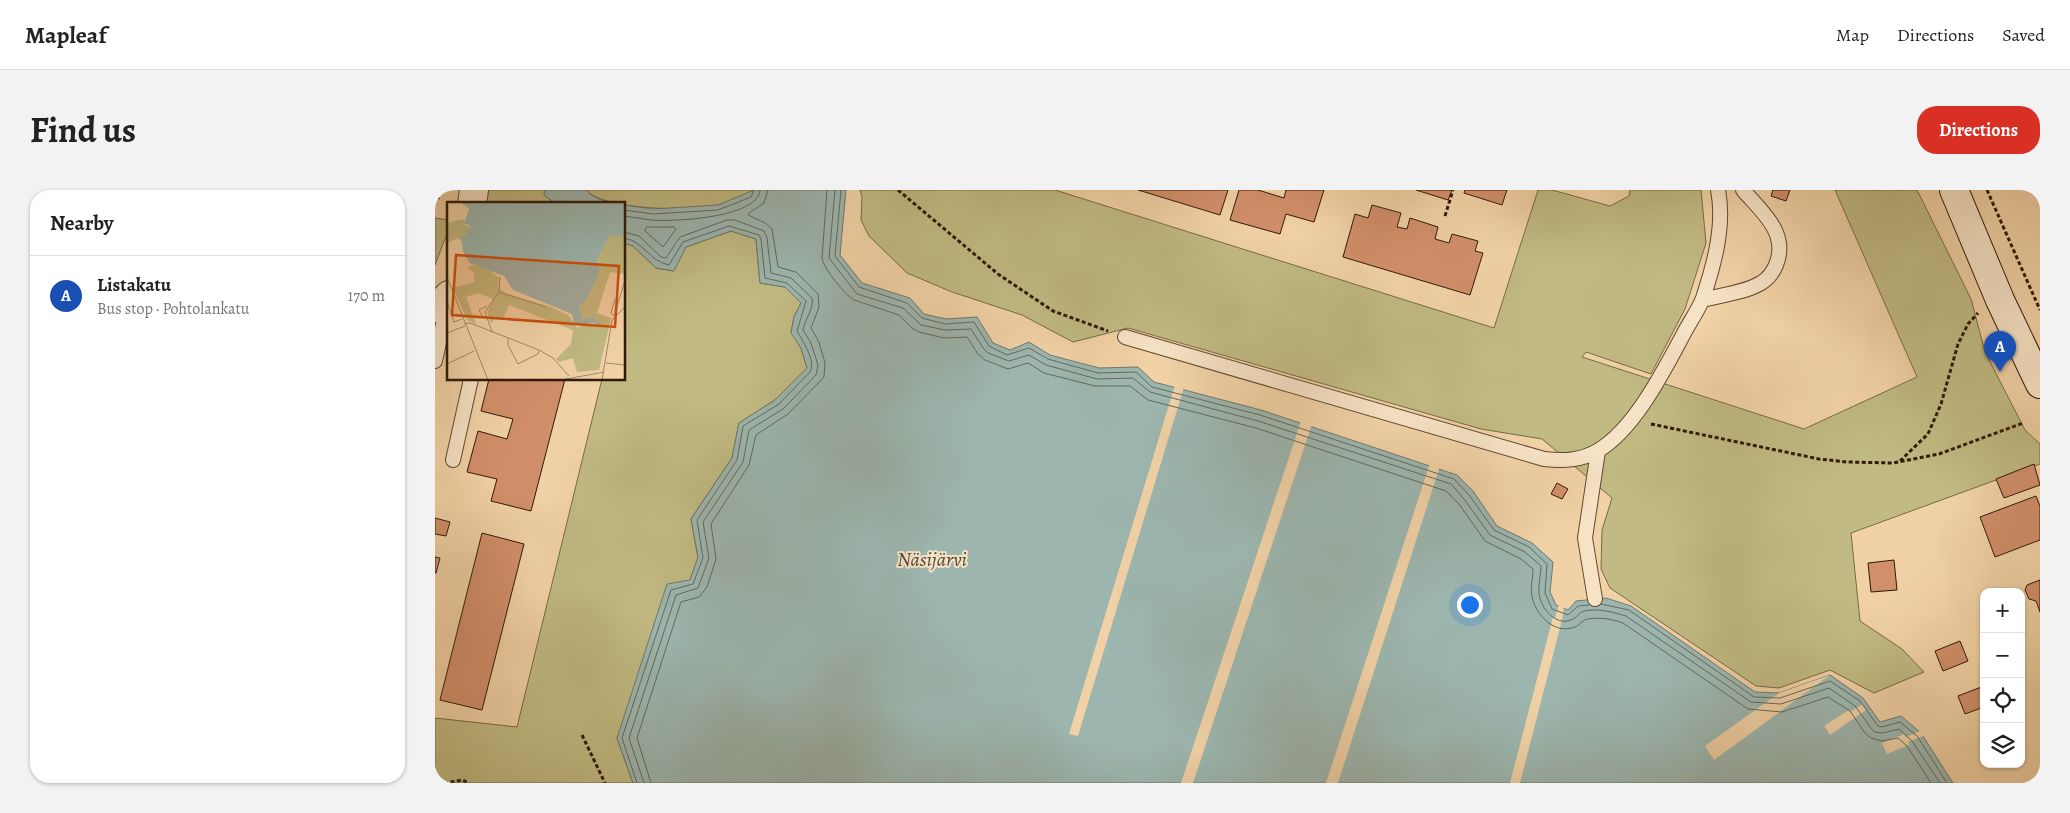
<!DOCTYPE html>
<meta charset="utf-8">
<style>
body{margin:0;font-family:Alegreya,serif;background:#f2f2f2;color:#222}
.controls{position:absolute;right:15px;bottom:15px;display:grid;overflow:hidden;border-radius:10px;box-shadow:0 1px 4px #0004}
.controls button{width:45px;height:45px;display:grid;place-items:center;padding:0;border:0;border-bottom:1px solid #e0e0e0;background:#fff;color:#222;font:25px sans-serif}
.you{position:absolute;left:1034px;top:414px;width:18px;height:18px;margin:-12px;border:4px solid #fff;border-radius:50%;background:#1a73e8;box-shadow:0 0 0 8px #1a73e833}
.badge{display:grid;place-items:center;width:32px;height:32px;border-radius:50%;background:#d93025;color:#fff;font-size:16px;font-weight:700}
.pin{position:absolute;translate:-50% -41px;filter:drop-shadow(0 1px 2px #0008)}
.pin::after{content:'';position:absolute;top:26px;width:18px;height:15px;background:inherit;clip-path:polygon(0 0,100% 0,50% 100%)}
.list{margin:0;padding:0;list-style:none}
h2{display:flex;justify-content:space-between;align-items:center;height:65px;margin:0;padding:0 20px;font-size:21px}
h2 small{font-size:16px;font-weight:400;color:#767676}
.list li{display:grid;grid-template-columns:32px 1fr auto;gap:15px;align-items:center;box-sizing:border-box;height:80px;padding:0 20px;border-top:1px solid #e0e0e0}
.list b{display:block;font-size:19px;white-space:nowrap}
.list p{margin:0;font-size:16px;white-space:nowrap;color:#767676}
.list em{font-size:16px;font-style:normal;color:#767676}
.icon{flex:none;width:28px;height:28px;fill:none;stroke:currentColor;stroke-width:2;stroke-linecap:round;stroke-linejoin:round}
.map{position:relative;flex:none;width:1605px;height:593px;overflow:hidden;border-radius:20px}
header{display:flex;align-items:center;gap:30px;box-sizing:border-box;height:70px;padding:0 25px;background:#fff;border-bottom:1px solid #e0e0e0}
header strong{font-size:24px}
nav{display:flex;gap:28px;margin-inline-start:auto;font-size:18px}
.intro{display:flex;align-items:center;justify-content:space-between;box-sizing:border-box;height:120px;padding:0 30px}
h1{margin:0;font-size:35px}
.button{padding:12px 22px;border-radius:20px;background:#d93025;color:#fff;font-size:18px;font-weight:700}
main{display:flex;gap:30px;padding:0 30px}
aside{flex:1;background:#fff;border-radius:20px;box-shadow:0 1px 4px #0004}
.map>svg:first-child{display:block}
</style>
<header>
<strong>Mapleaf</strong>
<nav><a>Map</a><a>Directions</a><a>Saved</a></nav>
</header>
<div class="intro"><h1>Find us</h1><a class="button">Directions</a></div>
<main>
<aside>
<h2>Nearby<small></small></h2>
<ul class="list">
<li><span class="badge" style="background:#1a4fb4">A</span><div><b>Listakatu</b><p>Bus stop · Pohtolankatu</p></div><em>170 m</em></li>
</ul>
</aside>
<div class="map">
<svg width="1605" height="593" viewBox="0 0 1605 593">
<rect width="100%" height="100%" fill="#f1d2a6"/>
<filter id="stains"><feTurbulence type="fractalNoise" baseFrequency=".004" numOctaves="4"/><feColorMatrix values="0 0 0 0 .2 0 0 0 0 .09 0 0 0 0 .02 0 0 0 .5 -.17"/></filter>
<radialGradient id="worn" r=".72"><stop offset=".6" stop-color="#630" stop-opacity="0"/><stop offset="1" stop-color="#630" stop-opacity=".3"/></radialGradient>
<path fill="#c1ba82" stroke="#786a46" d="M53,0H110L109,5L121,14H51Z
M151,0H319C308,5 295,12 283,15C258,22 167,20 151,0Z
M425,0H620L1059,138L1103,0H1117L1175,16L1194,6L1195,0H1266L1271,53L1250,119L1216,184L1151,162L1147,167L1369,239L1482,187L1400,0H1482L1536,109L1550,162L1590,240L1605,254V274L1416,343L1425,431L1467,459L1489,482L1439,503L1395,480L1344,498L1321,496L1175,398L1166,379L1167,340L1177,308L1107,249L1046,239L693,138L638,152L587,125L517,102L472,83L434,46L426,30L427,7Z
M0,28L14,30V38L0,75Z
M296,41L321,49L325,93L350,97L366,113L359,127L356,142L366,158L372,178L340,210L304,233L297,268L256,329L263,368L255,390L182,548L198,593H0V528L82,537L167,189H189V53L198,56L221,78L238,81L251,57Z"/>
<path fill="#9cb6af" stroke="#71786d" d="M110,0H151C158,9 173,12 184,14H121L109,5Z
M319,0H411L405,65L427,93L475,108L489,124L511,129L542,127L558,153L575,160L594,152L615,165L664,178L703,177L719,192L826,220L1022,285L1038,301L1062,336L1097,353L1118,372L1115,402L1121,415L1133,420L1141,411L1171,408L1196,416L1320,502L1344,503L1395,485L1428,508L1445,532L1466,526L1486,543L1518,593H198L182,548L232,394L255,390L263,367L256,329L297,268L304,233L340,210L372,178L366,158L356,143L359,127L366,113L350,97L325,93L321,49L296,41L251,57L239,81L221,78L198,56L189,53V15L218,19L283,15Z"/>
<path fill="#f1d2a6" d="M740,195L749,197L643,546L634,544Z
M866,231L877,234L758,593H746Z
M995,273L1005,276L903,593H891Z
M1124,414L1129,416L1127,430L1085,593H1075L1118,427L1120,428Z
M1395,485L1279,570L1270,556L1344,503Z
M1428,514L1431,520L1395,545L1389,536L1414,520L1415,522Z
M1487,540L1491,545L1473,552L1474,555L1452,564L1447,553L1469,544L1471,547Z"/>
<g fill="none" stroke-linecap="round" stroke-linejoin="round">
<path stroke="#66685c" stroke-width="1" d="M392,0L387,69C390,80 409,104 419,110L464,125L477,138L484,142L509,148L532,147L543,164L550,170L573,179L593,173L609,183L660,196H695L713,210L821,238L1011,301L1024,314L1050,351L1086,369L1098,379C1098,388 1095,398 1097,407C1101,425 1119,445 1140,437C1145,435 1148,429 1153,429C1166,427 1176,429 1188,433L1313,519L1347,522L1393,507L1415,521L1430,543L1436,548L1447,551L1463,548L1472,556L1496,593
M400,0L394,68L422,104L468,118L486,135L510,140L536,139L548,158L553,163L574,171L594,165L611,175L662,189L698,188L715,202L823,231L1016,294L1029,309L1055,345L1090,362L1106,376C1106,385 1103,395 1104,404C1106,418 1120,436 1136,430C1142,428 1144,422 1149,421C1164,418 1177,422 1191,426L1316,512L1346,514L1394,498L1420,516L1439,542L1448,543L1464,539L1477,551L1505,593
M406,0L400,66L424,97L472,113L487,128L510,134L539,132L554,156L572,165L594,158L613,169L663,183L701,182L717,197L825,225L1019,289L1034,305L1059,340L1094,357L1112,374L1110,403L1117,419L1133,425L1143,416L1154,415
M189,20L218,24L283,20L316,7L319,0
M189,26C198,27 207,29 216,30C237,32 324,28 325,0
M212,37H239L241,39L228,57L210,41Z
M189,42L204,46L226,67L231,68L245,47L292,30H300L329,41L332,48L336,83L356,88L377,108C379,119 370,129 368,140L376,153L383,175L381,185L348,219L314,240L308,272L268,332L274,368L263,398L241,405L194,548L209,593
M189,48C209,51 213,71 234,75L248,52L294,36L324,45L326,49L330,88L352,93L371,111L362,141C368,152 381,170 375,182L344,214L308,236L302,270L262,330L268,368L258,394L236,400L187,548L202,593
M1166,414L1194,420L1319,507L1345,508L1395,491L1425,511L1443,536L1447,537L1465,532L1482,546L1512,593
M216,593L202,548L246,412L264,407L272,397L281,369L276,334L314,275L321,245L353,224L389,187L390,173L384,152L376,138L384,117L383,104L361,82L343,77L337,39L330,33L313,25L314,23L329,13L333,0"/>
</g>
<path fill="#d18f6a" stroke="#301a0a" d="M0,0H5L4,9L0,8Z
M703,0H793L785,25Z
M804,0H823L849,8L851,0H889L879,32L851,24L845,44L795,30Z
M981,0H1017L1013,10Z
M1030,0H1072L1067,15L1029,3Z
M1338,0H1355L1351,11L1336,6Z
M937,15L966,23L962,37L972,39L975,28L1003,37L1000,49L1014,53L1017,44L1043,51L1040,61L1048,63L1035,105L908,67L920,24L933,28Z
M54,189H130L96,321L56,311L62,289L32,282L43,241L72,249L78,229L46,221Z
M1599,274L1605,295L1569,308L1561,289Z
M1122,293L1133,299L1127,309L1116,304Z
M1601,306L1605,316V350L1560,367L1545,327Z
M0,328L15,332L11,346L0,344Z
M47,343L89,354L47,520L5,510Z
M0,367L5,368L1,383H0Z
M1459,370L1462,400L1436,402L1433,373Z
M1605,390V422L1601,411L1594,409L1590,400L1592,395Z
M1525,451L1533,471L1508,481L1500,461Z
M1549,496V517L1530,524L1523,506Z"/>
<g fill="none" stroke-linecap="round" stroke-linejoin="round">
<defs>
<path id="lane" d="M1267,110C1286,105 1309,103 1326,93C1333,89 1338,82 1341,75C1354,43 1327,22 1308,0
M690,147L1109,269C1128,271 1146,271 1164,260C1200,238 1228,182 1248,145C1254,133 1263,121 1268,108C1279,75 1290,35 1283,0
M0,171L13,111
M18,270L36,189
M1160,409L1150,348L1163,261"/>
<path id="street" d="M37,14L39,0
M0,118L14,105"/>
<path id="secondary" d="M1519,0L1565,110L1605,194"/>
</defs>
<use href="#lane" stroke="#604831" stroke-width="16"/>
<use href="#street" stroke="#604831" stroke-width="30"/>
<use href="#secondary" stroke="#301a0a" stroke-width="30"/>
<path stroke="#301a0a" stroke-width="3" stroke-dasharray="4 2.5" stroke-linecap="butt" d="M463,0L563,84L618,121L673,141
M1552,0L1605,120
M1010,26L1018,0
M1216,234L1384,269L1412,272L1458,273L1504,264L1588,233
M1465,271L1493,244L1506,214L1523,154L1533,134L1543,123
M147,545L170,593
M9,593L28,590L33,593"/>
<use href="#lane" stroke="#f6e2c5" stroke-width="14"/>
<use href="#street" stroke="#f6e2c5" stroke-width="28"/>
<use href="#secondary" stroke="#f6e2c5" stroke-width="28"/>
</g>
<g text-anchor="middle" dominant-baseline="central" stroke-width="4" stroke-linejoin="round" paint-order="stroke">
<g font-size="20" font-style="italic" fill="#50493c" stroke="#f6e2c5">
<text x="497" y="369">Näsijärvi</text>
</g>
</g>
<g transform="translate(12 12)">
<rect width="178" height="178" fill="#f1d2a6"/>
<path d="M16,17L19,24L26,25V28H20V33L14,39L11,36L0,41V21ZM163,32L177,34V72L163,70L150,111L164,116L152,168L130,170L126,156L112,160L109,157L124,142L126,128L62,103L56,117L49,115L44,121L40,110L46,97L31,91L19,95L29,122L20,118L6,86L27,80V71L20,65L26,63L38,65L52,76L51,85L58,91L104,105L121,113L130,126L139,121L153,125L148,117H136L132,104L139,99L147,83L153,68L150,57Z" fill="#c1ba82"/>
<path d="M13,0H177V34L163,33L150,57L153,68L147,83L139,99L132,104L136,117L146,115L157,125L146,121L127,123L125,112L66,88L57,74L23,61L16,50L14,36L20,33L18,28L27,26L17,21L22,7Z" fill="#9cb6af"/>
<path fill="none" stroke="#a48868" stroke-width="1" d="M0,75L41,178M52,90L53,75M168,97L164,111L167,114L178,78M0,99L7,120L15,117M37,117L32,108L40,104M17,122L23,121L92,148L106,156L122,174M45,130L38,110L52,90L99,105M0,131L18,124M61,136V143L71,162L91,152L92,148M159,161L178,163M0,162L27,149M114,178L157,170M155,178L165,118L178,105"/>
<path fill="#cc500c" fill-opacity="0.15" stroke="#cc500c" stroke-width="2.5" d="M9,53L172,64L168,125L5,113Z"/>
<rect width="178" height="178" fill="none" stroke="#301a0a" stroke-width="2.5"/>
</g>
<rect width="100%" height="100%" filter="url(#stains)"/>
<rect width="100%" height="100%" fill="url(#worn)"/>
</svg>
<div class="controls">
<button>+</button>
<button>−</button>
<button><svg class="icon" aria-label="locate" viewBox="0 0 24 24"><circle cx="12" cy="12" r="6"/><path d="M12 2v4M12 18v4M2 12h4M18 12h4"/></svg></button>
<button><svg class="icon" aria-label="layers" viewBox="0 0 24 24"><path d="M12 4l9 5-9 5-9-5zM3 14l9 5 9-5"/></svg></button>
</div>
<div class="you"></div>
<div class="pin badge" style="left:1565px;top:182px;background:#1a4fb4">A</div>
</div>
</main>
